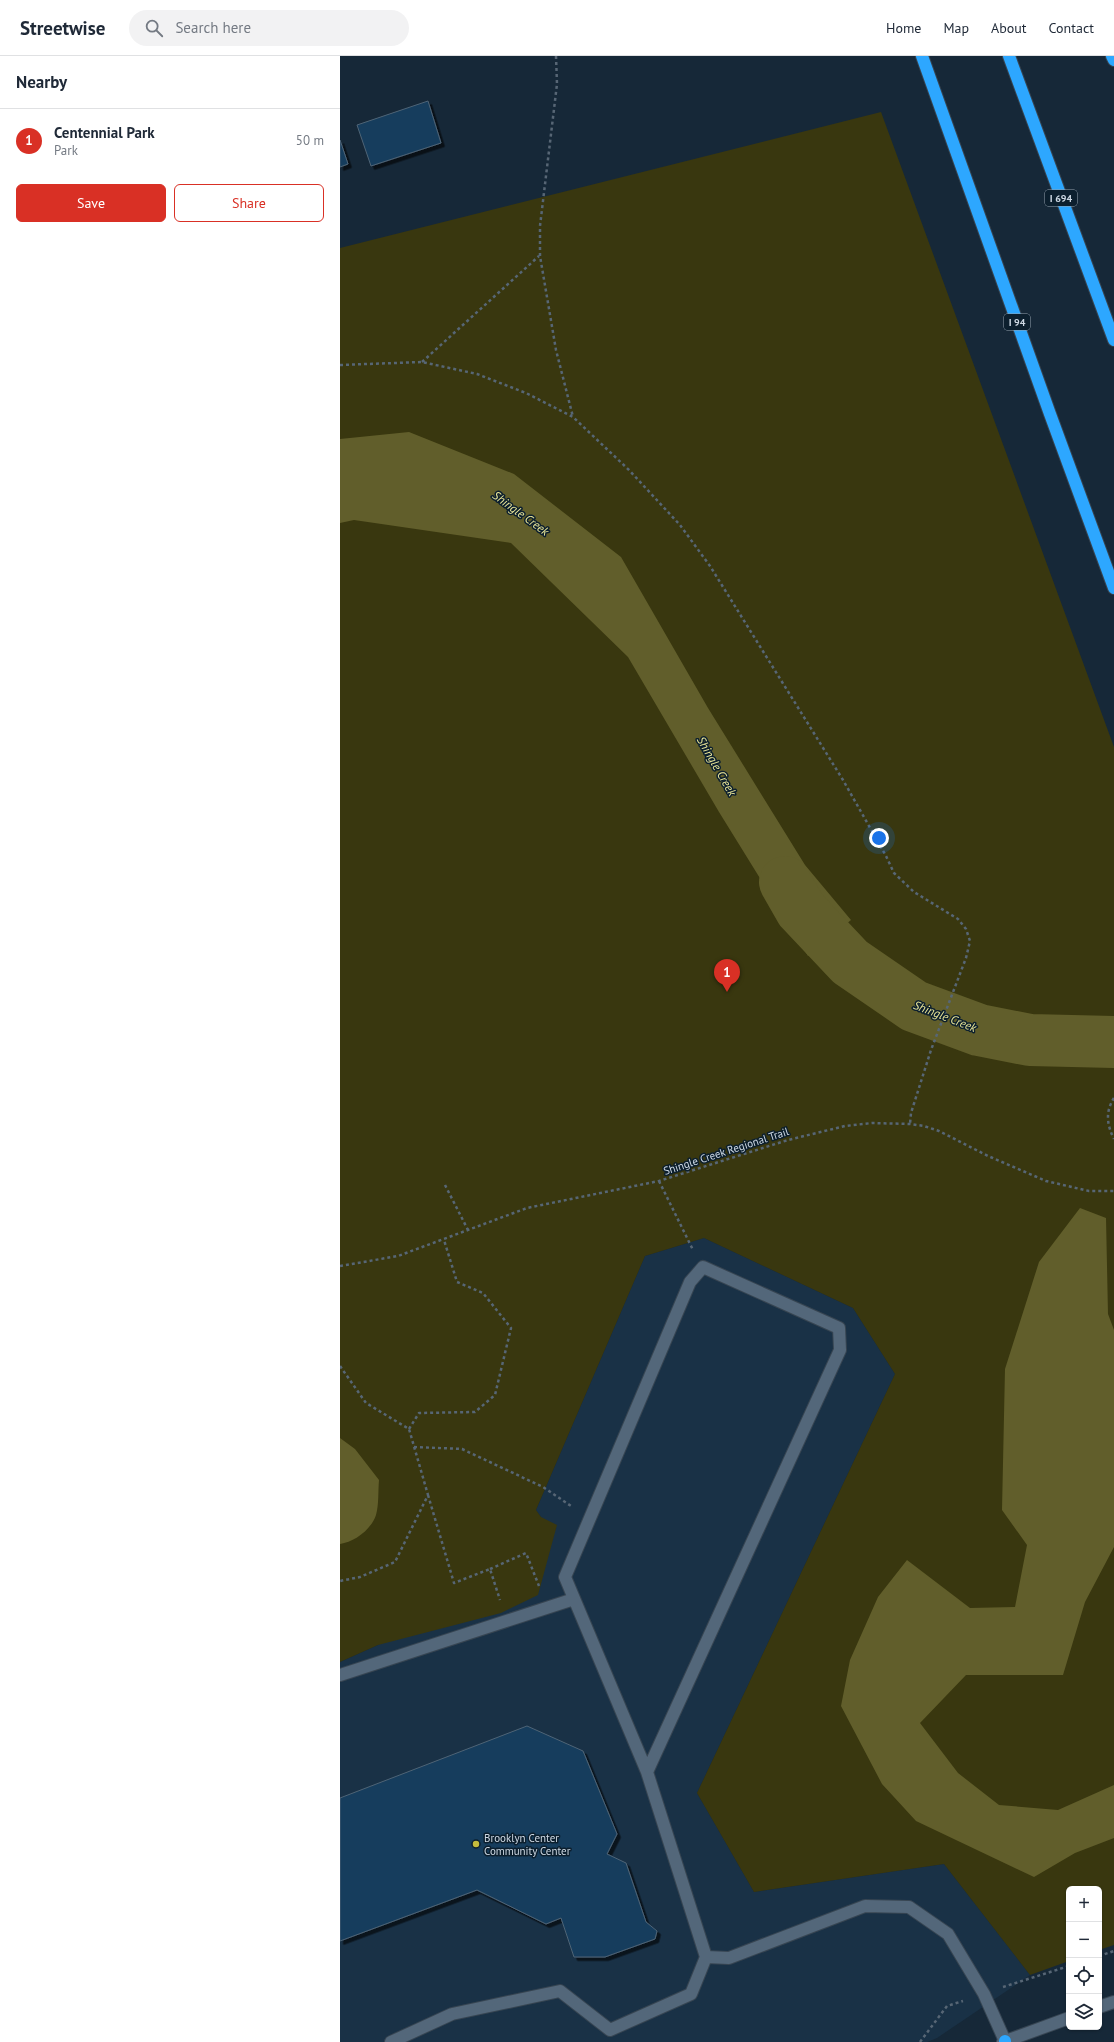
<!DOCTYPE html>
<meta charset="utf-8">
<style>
body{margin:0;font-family:"PT Sans",sans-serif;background:#f2f2f3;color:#1f2937}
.controls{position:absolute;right:12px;bottom:12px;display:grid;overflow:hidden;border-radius:6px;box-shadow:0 1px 3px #0004}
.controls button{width:36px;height:36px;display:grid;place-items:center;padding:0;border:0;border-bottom:1px solid #e0e1e3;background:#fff;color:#1f2937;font:20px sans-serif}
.you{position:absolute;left:539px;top:782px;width:14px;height:14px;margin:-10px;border:3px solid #fff;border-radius:50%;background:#1a73e8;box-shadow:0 0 0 6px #1a73e833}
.badge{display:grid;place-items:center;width:26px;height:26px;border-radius:50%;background:#d93025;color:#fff;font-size:13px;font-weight:700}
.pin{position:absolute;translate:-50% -33px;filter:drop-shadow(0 1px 2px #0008)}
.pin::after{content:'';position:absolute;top:21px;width:14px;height:12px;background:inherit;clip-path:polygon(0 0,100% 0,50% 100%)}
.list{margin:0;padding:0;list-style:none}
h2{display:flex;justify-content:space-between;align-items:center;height:52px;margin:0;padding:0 16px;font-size:17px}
h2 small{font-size:13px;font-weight:400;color:#747a83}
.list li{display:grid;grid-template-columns:26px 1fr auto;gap:12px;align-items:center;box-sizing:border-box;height:64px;padding:0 16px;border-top:1px solid #e0e1e3}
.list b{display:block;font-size:15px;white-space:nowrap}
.list p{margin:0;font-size:13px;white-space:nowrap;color:#747a83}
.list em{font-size:13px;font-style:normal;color:#747a83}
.actions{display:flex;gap:8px;padding:12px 16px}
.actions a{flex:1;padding:9px 0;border:1px solid #d93025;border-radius:6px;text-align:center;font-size:14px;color:#d93025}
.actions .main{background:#d93025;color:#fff}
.icon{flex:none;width:22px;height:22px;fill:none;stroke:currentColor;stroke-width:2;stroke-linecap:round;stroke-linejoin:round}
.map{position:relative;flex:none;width:774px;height:1986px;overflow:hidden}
header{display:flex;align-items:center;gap:24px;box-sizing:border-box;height:56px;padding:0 20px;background:#fff;border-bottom:1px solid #e0e1e3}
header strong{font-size:19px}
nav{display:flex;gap:22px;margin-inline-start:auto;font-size:14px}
.search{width:280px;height:36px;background:#f2f2f3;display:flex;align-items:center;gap:10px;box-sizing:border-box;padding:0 14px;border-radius:22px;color:#747a83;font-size:15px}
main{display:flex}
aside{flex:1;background:#fff}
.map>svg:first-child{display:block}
</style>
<header>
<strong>Streetwise</strong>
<div class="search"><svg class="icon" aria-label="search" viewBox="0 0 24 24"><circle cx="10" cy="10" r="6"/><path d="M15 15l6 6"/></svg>Search here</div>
<nav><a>Home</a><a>Map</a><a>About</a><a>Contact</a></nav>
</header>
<main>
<aside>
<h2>Nearby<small></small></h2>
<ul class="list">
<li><span class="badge">1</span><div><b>Centennial Park</b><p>Park</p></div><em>50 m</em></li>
</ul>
<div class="actions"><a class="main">Save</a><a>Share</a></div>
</aside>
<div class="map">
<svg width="774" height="1986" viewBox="0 0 774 1986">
<defs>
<filter id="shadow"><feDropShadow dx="3.5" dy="3.5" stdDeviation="0" flood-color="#0009"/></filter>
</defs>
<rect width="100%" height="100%" fill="#162838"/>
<path fill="#193146" d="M364,1182L513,1252L555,1318L357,1737L414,1836L604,1808L690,1919L597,1982L587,1986H0V1606L38,1589L201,1461L196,1454L305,1200Z"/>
<path fill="#39370f" d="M541,56L774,691V1889L759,1894V1833H729V1905L690,1919L604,1808L414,1836L357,1737L555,1318L513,1252L364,1182L305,1200L196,1454L201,1461L217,1469L198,1539L161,1557L38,1589L0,1606V192Z"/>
<path fill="#615e2b" d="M69,376L174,418L281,501L368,652L465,809L511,864L468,900L379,756L288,601L171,487L14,464L0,467V383Z
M740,1152L766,1162L768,1258L774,1274V1491L745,1546L723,1619H626L580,1667L618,1717L659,1749L718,1754L774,1729V1782L735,1797L694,1821L576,1765L542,1728L501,1650L510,1604L538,1541L567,1504L630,1552L675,1551L687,1489L662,1454L665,1313L699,1206Z
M0,1382L15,1393L39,1424C38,1435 39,1449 36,1459C31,1474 14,1486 0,1488Z"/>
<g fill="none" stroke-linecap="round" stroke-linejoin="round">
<path stroke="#615e2b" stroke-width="52" d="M445,826L461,854L510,906L574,950L639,974L690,984L774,986"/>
</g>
<path fill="#153d5d" stroke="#4f6476" filter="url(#shadow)" d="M88,45L101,87L31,110L17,69Z
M0,84L8,108L0,111Z
M187,1670L243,1695L277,1778L267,1798L286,1807L306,1866L317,1875L315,1883L265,1901H234L221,1862L206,1868L137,1834L0,1885V1742Z"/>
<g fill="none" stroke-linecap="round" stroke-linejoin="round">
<defs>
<path id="minor" d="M0,1619L234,1543
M366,1901L389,1902L525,1850L569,1851L608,1878L644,1938L665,1985
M759,1951L774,1946
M51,1986L112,1958L220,1935L270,1974L351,1938L366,1901L307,1716L225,1521L350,1226L363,1211L499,1272L500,1294L307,1716
M663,1986L729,1962"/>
<path id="highway" d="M582,0L710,358L774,532
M669,0L774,284
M772,0L774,4
M665,1985V1986"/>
</defs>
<use href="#minor" stroke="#374552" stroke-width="14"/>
<use href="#highway" stroke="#374552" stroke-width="14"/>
<path stroke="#576675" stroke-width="2.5" stroke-dasharray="3 3" stroke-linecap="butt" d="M216,0L217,28L200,170V200L216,294L233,361
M82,306L199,200
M0,309L82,306L137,318L186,337L233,361L289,414L340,469L370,510L503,724L546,800L554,817L574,836L618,863L626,873L630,885L626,902L591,994L571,1057L570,1068
M774,1042C765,1056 767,1069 774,1083
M319,1125L353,1194
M105,1129L128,1174
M0,1210L58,1200L187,1152L319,1125L448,1084L505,1070L532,1067L570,1068L584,1070L599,1075L648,1100L706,1125L749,1135H774
M0,1310L26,1347L69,1373L88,1439L55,1506L20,1521L0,1525
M69,1373L79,1357L135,1356L155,1339L171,1272L143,1237L117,1226L104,1184
M74,1391L122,1393L203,1431L231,1450
M88,1439L114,1527L150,1513L160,1544
M150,1513L186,1497L199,1530
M759,1900L774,1895
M663,1931L729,1910
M580,1986L607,1950L623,1945"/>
<use href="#minor" stroke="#53677a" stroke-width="12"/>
<use href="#highway" stroke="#2da7ff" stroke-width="12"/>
</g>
<circle fill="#c5bc3d" stroke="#0c1f2e" stroke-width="1.5" cx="136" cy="1788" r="4"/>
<g text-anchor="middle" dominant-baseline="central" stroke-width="3" stroke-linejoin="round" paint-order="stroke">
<g fill="#0c1f2e" stroke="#94a1ad" stroke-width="1">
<rect x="705" y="134" width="32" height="16" rx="3"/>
<rect x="664" y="258" width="26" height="16" rx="3"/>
</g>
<g font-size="10" font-weight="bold" fill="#ced9e4">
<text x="721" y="142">I 694</text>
<text x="677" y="266">I 94</text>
</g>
<g font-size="11" fill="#ced9e4" stroke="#0c1f2e">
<text transform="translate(386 1095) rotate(-18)">Shingle Creek Regional Trail</text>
</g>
<g font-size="11" fill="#ced9e4" stroke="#0c1f2e" text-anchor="start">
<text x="144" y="1782">Brooklyn Center<tspan x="144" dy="13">Community Center</tspan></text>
</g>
<g font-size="12" font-style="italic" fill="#ede999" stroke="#0c1f2e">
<text transform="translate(181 457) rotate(36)">Shingle Creek</text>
<text transform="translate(377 710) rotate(60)">Shingle Creek</text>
<text transform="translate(605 960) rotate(21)">Shingle Creek</text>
</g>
</g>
</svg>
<div class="controls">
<button>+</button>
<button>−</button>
<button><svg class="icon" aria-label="locate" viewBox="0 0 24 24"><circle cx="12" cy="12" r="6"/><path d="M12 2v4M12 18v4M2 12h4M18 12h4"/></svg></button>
<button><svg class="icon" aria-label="layers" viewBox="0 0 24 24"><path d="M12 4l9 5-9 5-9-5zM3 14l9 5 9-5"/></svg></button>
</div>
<div class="you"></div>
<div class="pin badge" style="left:387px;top:936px">1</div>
</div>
</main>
